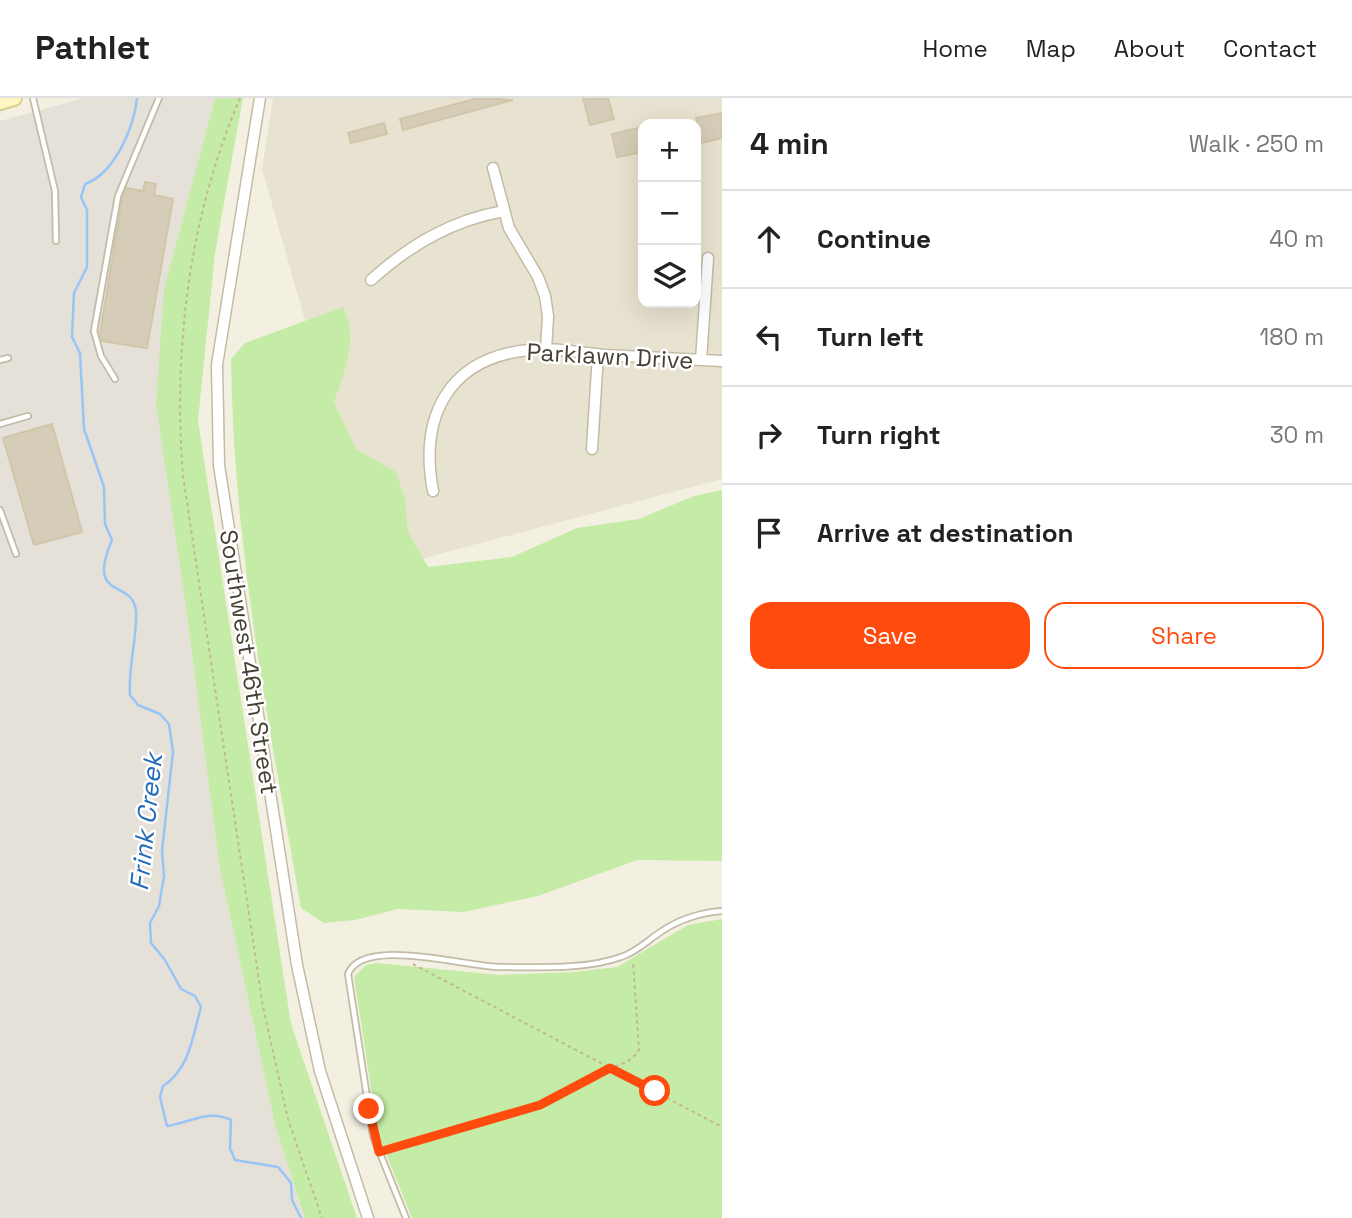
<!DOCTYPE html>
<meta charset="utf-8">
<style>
body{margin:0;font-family:"Space Grotesk",sans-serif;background:#f2f2f2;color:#222}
.controls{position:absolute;right:21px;top:21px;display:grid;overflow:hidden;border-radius:14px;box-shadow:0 7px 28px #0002}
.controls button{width:63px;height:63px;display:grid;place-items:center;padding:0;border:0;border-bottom:2px solid #e0e0e0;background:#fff;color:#222;font:35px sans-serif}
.stop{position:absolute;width:21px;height:21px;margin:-16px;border:5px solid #ff4c0e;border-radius:50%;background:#fff}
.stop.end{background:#ff4c0e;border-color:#fff;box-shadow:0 2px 7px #0008}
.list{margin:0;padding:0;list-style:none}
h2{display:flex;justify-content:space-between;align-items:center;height:91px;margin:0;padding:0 28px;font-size:30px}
h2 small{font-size:23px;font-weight:400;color:#767676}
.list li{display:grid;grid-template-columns:46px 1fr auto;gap:21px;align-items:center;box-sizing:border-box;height:98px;padding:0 28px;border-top:2px solid #e0e0e0}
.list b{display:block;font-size:26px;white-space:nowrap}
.list em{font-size:23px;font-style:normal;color:#767676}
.actions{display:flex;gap:14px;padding:21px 28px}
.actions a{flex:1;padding:16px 0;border:2px solid #ff4c0e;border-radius:21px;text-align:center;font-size:24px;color:#ff4c0e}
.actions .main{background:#ff4c0e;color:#fff}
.icon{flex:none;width:38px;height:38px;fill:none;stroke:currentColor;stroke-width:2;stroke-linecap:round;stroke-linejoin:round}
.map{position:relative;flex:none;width:722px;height:1120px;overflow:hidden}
header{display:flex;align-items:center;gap:42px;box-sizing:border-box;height:98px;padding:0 35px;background:#fff;border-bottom:2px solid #e0e0e0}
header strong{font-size:33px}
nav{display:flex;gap:38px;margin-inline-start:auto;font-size:24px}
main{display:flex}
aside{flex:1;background:#fff}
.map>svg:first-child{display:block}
</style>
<header>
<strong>Pathlet</strong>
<nav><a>Home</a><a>Map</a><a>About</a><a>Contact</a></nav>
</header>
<main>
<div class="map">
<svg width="722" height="1120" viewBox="0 0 722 1120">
<rect width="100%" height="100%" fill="#f3f0e2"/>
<path fill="#e8e3d0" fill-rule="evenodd" d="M273,0H722V381L376,473L262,71ZM643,26H696V205H643Z"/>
<path fill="#e5e0d8" d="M84,0H215L164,191L186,509L219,766L276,1031L305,1120H0V23Z"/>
<path fill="#c5eca6" d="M215,0H243L215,155L198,323L291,926L357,1120H305L276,1031L219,766L186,509L156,306L164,191Z
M343,209C359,242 345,272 334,304L356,351L396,374L405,401L408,434L428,469L512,459L577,430L639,421L694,398L722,392V763L637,762L538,798L464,814L398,811L355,822L324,825L301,810C269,628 233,446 231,261L245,245Z
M722,821V1120H412L378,1036L354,879L366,867L378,865L498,877L574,874L617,869L688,827Z"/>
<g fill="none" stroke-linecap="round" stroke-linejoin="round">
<path stroke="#98c5f7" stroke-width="2.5" d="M137,1C133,31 115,75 85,86L81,99L87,112V169L74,195L72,239L80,255L84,331L104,389L105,426L112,442C85,504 134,480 136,514C137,541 128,570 130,597L138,607L160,616L169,626L173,654L162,753L164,778L159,808L150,825L151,845L165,862L181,891L195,898L201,909C193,937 190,971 163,988L160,999L167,1028C190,1025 207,1011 231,1022L230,1050L235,1062L278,1069L291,1085L292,1102L301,1120"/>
</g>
<path fill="#d5cdb7" stroke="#d1c6a9" stroke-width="2" d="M478,0L513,2L403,32L400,21Z
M583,0H608L614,21L590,27Z
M722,15V40L701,45L696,20Z
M384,25L387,36L351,45L348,35Z
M643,29V54L617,59L612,36Z
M145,84L156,86L154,97L173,101L147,250L102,243L100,235L123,97L127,90L143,93Z
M52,326L82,434L34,447L3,340Z"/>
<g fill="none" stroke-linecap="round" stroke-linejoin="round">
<defs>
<path id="lane" d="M33,0L55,93L56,143
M0,262L8,260
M115,281L101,258L94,233L118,98L159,0
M0,326L28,318
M0,412L16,456
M406,1120L373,1038L348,876C363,838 466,869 499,869C537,869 585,872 621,859C637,854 648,842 662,833C678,822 702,814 722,813"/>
<path id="street" d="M260,0L217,267L219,367L297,867L320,973L368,1120
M493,70L509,130L538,179L545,198L548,218L546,252
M371,182C410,147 452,122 504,113
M701,262L708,160
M592,351L598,256
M433,393C419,319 448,260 529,252C554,249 580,255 604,257C643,259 683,261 722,263"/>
<path id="secondary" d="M0,4L14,0"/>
</defs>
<use href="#lane" stroke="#c2bca7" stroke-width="8"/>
<use href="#street" stroke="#c2bca7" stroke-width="13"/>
<use href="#secondary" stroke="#d7cd8d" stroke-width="18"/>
<path stroke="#c2b794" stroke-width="2" stroke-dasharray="3.5 3.5" stroke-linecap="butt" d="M240,0C189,120 173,249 183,378L263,909L288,1021L322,1120
M413,866L722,1029
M386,1052L540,1007C560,998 576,985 595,976C611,968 629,968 639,952L633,863"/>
<use href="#lane" stroke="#fff" stroke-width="4.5"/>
<use href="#street" stroke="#fff" stroke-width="10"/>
<use href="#secondary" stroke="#fff7c1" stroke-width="14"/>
</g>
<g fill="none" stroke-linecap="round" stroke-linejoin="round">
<path stroke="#ff4c0e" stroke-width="9" d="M369,1011L379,1054L540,1007L610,970L655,993"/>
</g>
<g text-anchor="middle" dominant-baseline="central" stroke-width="5" stroke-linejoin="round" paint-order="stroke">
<g font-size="24" fill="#454032" stroke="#fff">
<text transform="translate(610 258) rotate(3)">Parklawn Drive</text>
<text transform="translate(249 564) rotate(81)">Southwest 46th Street</text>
</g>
<g font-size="26" font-style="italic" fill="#2269bb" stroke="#fff">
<text transform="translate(146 724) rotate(-84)">Frink Creek</text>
</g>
</g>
</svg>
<div class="controls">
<button>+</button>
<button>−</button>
<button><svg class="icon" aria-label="layers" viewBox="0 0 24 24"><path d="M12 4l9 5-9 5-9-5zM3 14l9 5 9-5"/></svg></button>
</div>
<div class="stop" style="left:655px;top:993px"></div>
<div class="stop end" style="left:369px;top:1011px"></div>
</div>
<aside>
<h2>4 min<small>Walk · 250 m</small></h2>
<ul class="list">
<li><svg class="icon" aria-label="ahead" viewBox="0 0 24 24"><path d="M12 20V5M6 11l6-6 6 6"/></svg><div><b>Continue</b></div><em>40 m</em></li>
<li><svg class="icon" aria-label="left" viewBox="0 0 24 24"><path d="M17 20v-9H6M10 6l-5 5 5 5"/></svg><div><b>Turn left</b></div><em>180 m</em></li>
<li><svg class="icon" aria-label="right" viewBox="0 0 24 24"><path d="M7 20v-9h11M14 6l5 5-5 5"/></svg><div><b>Turn right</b></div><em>30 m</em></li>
<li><svg class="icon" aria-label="arrive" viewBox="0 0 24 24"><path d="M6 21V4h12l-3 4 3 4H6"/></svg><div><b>Arrive at destination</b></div></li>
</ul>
<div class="actions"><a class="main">Save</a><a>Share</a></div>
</aside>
</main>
